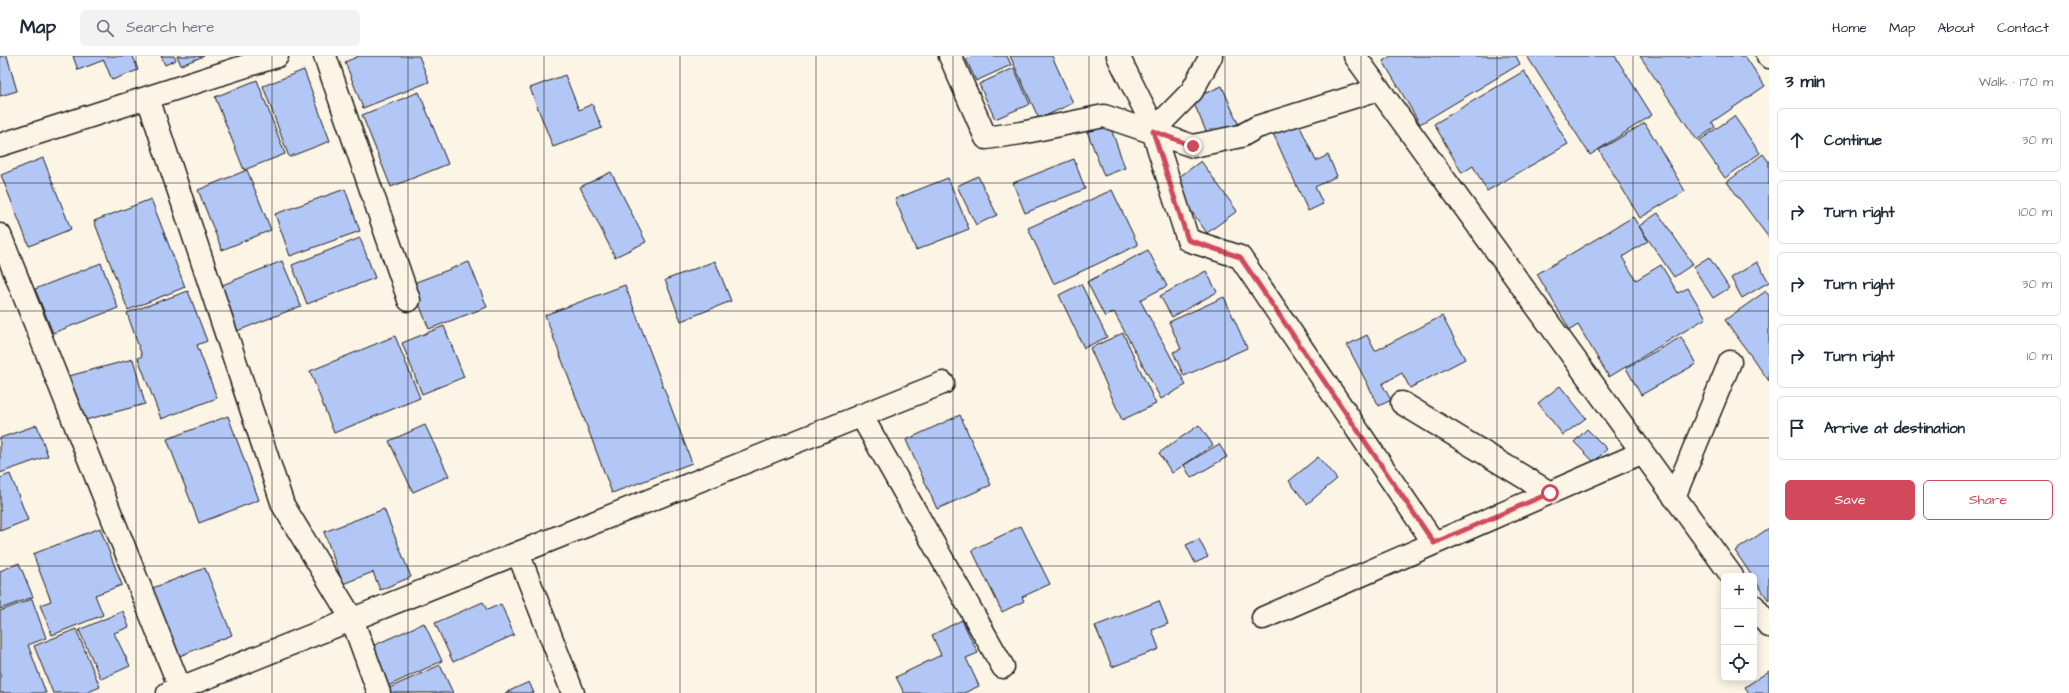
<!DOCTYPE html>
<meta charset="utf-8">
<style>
body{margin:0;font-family:"Architects Daughter",sans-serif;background:#f2f2f3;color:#1f2937}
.controls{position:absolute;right:12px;bottom:12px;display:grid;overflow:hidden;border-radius:6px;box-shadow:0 2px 10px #0003}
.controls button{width:36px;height:36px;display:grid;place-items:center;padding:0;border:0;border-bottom:1px solid #e0e1e3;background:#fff;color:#1f2937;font:20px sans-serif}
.stop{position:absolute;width:12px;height:12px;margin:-9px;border:3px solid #d1495b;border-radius:50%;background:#fff}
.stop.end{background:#d1495b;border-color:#fff;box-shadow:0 1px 4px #0008}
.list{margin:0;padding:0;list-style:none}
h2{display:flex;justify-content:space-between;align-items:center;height:52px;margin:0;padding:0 16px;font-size:17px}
h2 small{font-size:13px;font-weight:400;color:#747a83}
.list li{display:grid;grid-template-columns:26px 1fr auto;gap:12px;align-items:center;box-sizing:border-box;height:64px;margin:0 8px 8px;padding:0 8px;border:1px solid #e0e1e3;border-radius:6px}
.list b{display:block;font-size:15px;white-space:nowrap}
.list em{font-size:13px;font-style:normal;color:#747a83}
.actions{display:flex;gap:8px;padding:12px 16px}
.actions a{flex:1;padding:9px 0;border:1px solid #d1495b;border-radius:6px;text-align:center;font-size:14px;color:#d1495b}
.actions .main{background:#d1495b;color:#fff}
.icon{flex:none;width:22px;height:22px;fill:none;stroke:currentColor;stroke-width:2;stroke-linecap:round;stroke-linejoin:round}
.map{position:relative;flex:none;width:1769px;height:637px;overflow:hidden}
header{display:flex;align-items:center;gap:24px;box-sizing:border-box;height:56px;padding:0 20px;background:#fff;border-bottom:1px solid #e0e1e3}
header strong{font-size:19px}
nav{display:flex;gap:22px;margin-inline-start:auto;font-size:14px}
.search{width:280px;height:36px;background:#f2f2f3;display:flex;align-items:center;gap:10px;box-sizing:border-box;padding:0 14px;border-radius:6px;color:#747a83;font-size:15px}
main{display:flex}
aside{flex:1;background:#fff}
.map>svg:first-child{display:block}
</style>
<header>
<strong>Map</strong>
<div class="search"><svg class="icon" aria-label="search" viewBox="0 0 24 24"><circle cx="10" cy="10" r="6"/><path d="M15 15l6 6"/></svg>Search here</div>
<nav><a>Home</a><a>Map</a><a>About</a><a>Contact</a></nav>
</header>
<main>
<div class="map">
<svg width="1769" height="637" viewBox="0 0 1769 637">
<rect width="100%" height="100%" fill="#fcf5e5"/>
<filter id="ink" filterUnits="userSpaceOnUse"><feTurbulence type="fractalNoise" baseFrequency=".025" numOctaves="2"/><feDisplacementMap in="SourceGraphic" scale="8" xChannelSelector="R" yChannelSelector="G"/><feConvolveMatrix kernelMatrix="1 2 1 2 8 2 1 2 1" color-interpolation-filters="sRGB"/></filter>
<g filter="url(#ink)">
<path fill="#b3c7f6" stroke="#1c1c1c" d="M0,0H7L17,35L0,40Z
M73,0H133L138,14L112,24L104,4L78,14Z
M161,0H174L176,4L165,9Z
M177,0H204L181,9Z
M359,0H419L429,26L363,52L345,6Z
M973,0H1007L1011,9L976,25L966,3Z
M1010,0H1052L1073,47L1039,63Z
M1391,0H1516L1520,8L1420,68L1383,5Z
M1527,0H1615L1652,59L1590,99Z
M1640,0H1745L1765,30L1712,66L1715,71L1697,84Z
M1014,12L1030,48L995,63L979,28Z
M304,14L330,85L289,101L263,30Z
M1524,15L1568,88L1487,135L1473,110L1462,117L1434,68Z
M565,19L579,54L592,48L602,72L553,91L530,32Z
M257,24L285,98L244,114L215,41Z
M1222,30L1239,70L1209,82L1192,43Z
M419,36L448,108L391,131L362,59Z
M1734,60L1760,97L1725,122L1699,85Z
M1297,64L1316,105L1328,99L1337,120L1315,131L1323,148L1308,155L1272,75Z
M1109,67L1125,112L1104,120L1087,75Z
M1645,67L1685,135L1640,162L1599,94Z
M1763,98L1769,106V182L1727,126Z
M43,102L71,173L29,190L1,119Z
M1074,103L1085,133L1025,157L1013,127Z
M1201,105L1237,155L1207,177L1171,127Z
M247,114L271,174L222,194L198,134Z
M611,116L646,186L615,201L580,131Z
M978,120L997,159L976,169L957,130Z
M948,122L969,173L916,194L895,143Z
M345,133L360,175L290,200L275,158Z
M1112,134L1138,189L1054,228L1028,172Z
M151,143L185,231L128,254L94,165Z
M1658,157L1693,208L1674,221L1639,170Z
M1633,161L1648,185L1622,201L1636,224L1661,209L1678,237L1688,232L1706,262L1609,321L1578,269L1570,274L1537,218Z
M360,182L375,222L307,248L292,209Z
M1148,194L1167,230L1140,244L1186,329L1161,343L1114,256L1105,261L1087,226Z
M1709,201L1729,232L1713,242L1693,211Z
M282,205L301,250L237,275L220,230Z
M715,205L731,245L681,265L665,224Z
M469,206L487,251L429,273L411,228Z
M1757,206L1769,226L1742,242L1731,222Z
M101,207L118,252L53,277L35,233Z
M1206,215L1217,236L1172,261L1160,240Z
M1081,228L1107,281L1084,292L1059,239Z
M625,229L692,407L612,437L545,259Z
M188,235L207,285L197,289L217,342L161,363L138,302L142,300L127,257Z
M1766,235L1769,240V325L1725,264Z
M1224,241L1247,292L1184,320L1173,296L1181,293L1169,266Z
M1442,260L1465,303L1410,332L1402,317L1382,328L1391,344L1379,350L1347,289L1367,279L1375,295Z
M444,270L464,321L422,338L402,287Z
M1123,277L1156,348L1122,364L1090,292Z
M395,280L420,342L334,377L310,315Z
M1681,281L1696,308L1641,339L1626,312Z
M133,303L145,348L78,366L65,321Z
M1560,330L1586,362L1563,379L1538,347Z
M960,359L991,429L937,453L906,384Z
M228,360L259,444L199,467L167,383Z
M37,369L48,400L0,417V382Z
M425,369L449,420L413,436L389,385Z
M1199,369L1213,389L1172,417L1159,397Z
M1587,373L1607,393L1594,406L1574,386Z
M1219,388L1227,401L1191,422L1184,409Z
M1318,401L1337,423L1307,448L1289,425Z
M10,418L28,464L0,475V422Z
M384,453L411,521L380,534L373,516L343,528L324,476Z
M1021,470L1050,528L1022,541L1024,545L1002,556L972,494Z
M100,472L122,529L95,539L103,559L52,579L40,549L51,545L33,498Z
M1769,472V545L1735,495Z
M1199,483L1208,501L1195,507L1186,489Z
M19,507L33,541L0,553V515Z
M205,512L232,579L177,601L150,533Z
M32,543L46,582L28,589L46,637H0V555Z
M1159,545L1168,568L1152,574L1159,593L1112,611L1095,570Z
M483,546L487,554L501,548L514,579L453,606L435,567Z
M123,555L129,571L114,577L130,610L101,623L79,574Z
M962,564L978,597L966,602L979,630L964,637H904L896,621L941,599L932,579Z
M424,567L442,605L388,630L370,591Z
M76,573L100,631L86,637H53L34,590Z
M440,609L453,637H388L387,633Z
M1769,615V637H1749L1745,631Z
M529,626L534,637H505Z"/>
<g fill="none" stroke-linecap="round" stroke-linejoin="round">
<defs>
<path id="street" d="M325,0L409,244
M950,0L986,82L1021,77L1104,60L1193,90L1241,80L1257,71L1379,33
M1118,0L1148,60L1188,184L1240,201L1434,487
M1355,0L1732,520
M1768,0L1769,1
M148,42L283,449L352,563L379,637
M1153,75L1192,35L1211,0
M0,89L277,0
M0,179L182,637
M1402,347L1550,437
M861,359L1003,611
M1674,441L1730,306
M518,497L573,637
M1754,550L1769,570
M1263,562L1641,397
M168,637L943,327"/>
</defs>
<use href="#street" stroke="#1c1c1c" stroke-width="25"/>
<use href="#street" stroke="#fcf5e5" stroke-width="22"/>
</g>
</g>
<g fill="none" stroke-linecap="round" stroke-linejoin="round" filter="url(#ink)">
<path stroke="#d1495b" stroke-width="5" d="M1193,90L1153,75L1188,184L1240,201L1434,487L1550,437"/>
</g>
<path fill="none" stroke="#1c1c1c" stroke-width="1" stroke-opacity="0.55" d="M136,0V637M272,0V637M408,0V637M544,0V637M680,0V637M816,0V637M953,0V637M1089,0V637M1225,0V637M1361,0V637M1497,0V637M1633,0V637M0,127H1769M0,255H1769M0,382H1769M0,510H1769"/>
</svg>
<div class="controls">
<button>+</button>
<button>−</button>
<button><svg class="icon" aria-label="locate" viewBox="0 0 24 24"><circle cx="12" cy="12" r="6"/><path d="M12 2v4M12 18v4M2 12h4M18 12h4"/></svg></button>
</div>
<div class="stop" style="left:1550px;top:437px"></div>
<div class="stop end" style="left:1193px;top:90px"></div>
</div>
<aside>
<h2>3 min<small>Walk · 170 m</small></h2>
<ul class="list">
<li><svg class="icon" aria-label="ahead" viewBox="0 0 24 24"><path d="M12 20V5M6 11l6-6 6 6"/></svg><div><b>Continue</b></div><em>30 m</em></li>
<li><svg class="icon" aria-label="right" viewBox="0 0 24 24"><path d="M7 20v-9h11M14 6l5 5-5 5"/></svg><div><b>Turn right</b></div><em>100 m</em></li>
<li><svg class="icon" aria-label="right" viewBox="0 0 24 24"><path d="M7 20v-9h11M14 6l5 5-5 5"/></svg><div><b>Turn right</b></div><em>30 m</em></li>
<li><svg class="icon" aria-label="right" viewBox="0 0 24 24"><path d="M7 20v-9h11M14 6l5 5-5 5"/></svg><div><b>Turn right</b></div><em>10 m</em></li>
<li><svg class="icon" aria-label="arrive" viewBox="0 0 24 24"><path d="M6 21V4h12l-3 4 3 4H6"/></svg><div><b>Arrive at destination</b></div></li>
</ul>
<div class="actions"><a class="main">Save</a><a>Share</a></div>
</aside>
</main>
